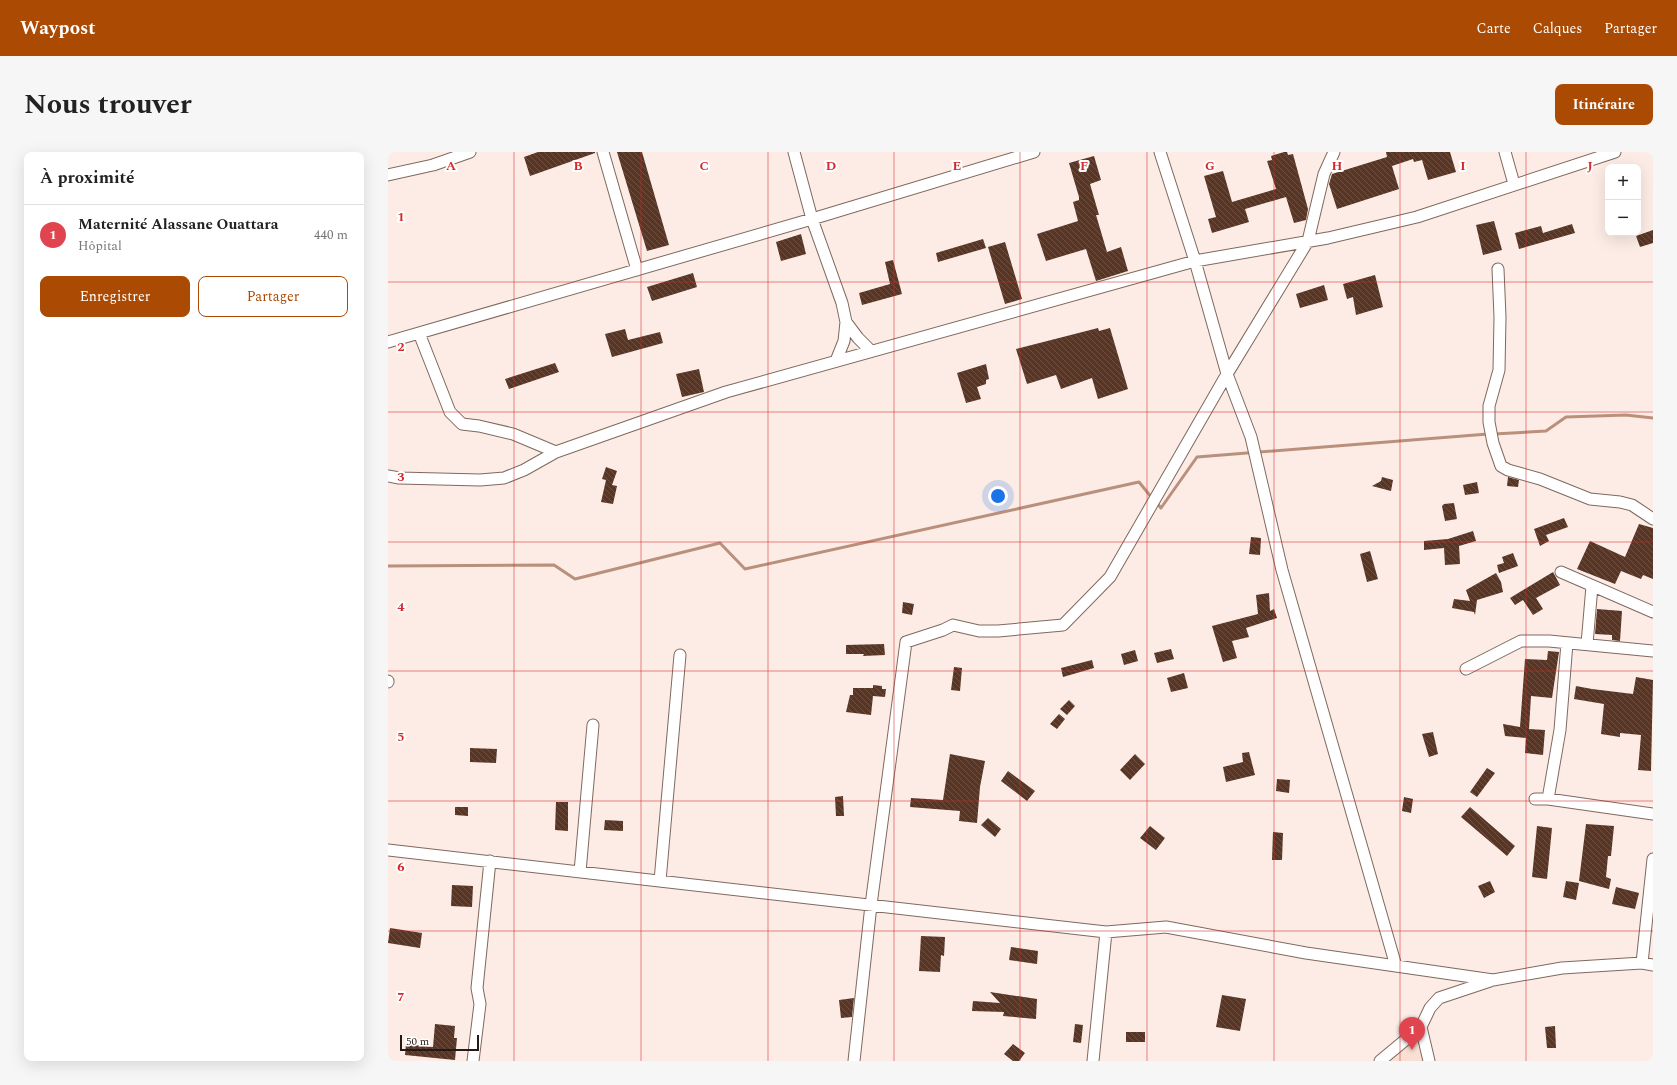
<!DOCTYPE html>
<html lang="fr">
<meta charset="utf-8">
<style>
body{margin:0;font-family:Spectral,serif;background:#f6f6f6;color:#222}
.controls{position:absolute;right:12px;top:12px;display:grid;overflow:hidden;border-radius:8px;box-shadow:0 4px 16px #0002}
.controls button{width:36px;height:36px;display:grid;place-items:center;padding:0;border:0;border-bottom:1px solid #e0e0e0;background:#fff;color:#222;font:20px sans-serif}
.scale{position:absolute;left:12px;bottom:10px;width:79px;box-sizing:border-box;padding-left:4px;border:2px solid #231a16;border-top:0;font-size:11px;line-height:14px;white-space:nowrap;color:#231a16;-webkit-text-stroke:3px #fff;paint-order:stroke}
.you{position:absolute;left:610px;top:344px;width:14px;height:14px;margin:-10px;border:3px solid #fff;border-radius:50%;background:#1a73e8;box-shadow:0 0 0 6px #1a73e833}
.badge{display:grid;place-items:center;width:26px;height:26px;border-radius:50%;background:#ab4a03;color:#fff;font-size:13px;font-weight:700}
.pin{position:absolute;translate:-50% -33px;filter:drop-shadow(0 1px 2px #0008)}
.pin::after{content:'';position:absolute;top:21px;width:14px;height:12px;background:inherit;clip-path:polygon(0 0,100% 0,50% 100%)}
.list{margin:0;padding:0;list-style:none}
h2{display:flex;justify-content:space-between;align-items:center;height:52px;margin:0;padding:0 16px;font-size:17px}
h2 small{font-size:13px;font-weight:400;color:#767676}
.list li{display:grid;grid-template-columns:26px 1fr auto;gap:12px;align-items:center;box-sizing:border-box;height:60px;padding:0 16px;border-top:1px solid #e0e0e0}
.list b{display:block;font-size:15px;white-space:nowrap}
.list p{margin:0;font-size:13px;white-space:nowrap;color:#767676}
.list em{font-size:13px;font-style:normal;color:#767676}
.actions{display:flex;gap:8px;padding:12px 16px}
.actions a{flex:1;padding:9px 0;border:1px solid #ab4a03;border-radius:8px;text-align:center;font-size:14px;color:#ab4a03}
.actions .main{background:#ab4a03;color:#fff}
.map{position:relative;flex:none;width:1265px;height:909px;overflow:hidden;border-radius:8px}
header{display:flex;align-items:center;gap:24px;box-sizing:border-box;height:56px;padding:0 20px;background:#ab4a03;color:#fff}
header strong{font-size:19px}
nav{display:flex;gap:22px;margin-inline-start:auto;font-size:14px}
.intro{display:flex;align-items:center;justify-content:space-between;box-sizing:border-box;height:96px;padding:0 24px}
h1{margin:0;font-size:28px}
.button{padding:10px 18px;border-radius:8px;background:#ab4a03;color:#fff;font-size:14px;font-weight:700}
main{display:flex;gap:24px;padding:0 24px}
aside{flex:1;background:#fff;border-radius:8px;box-shadow:0 4px 16px #0002}
.map>svg:first-child{display:block}
</style>
<header>
<strong>Waypost</strong>
<nav><a>Carte</a><a>Calques</a><a>Partager</a></nav>
</header>
<div class="intro"><h1>Nous trouver</h1><a class="button">Itinéraire</a></div>
<main>
<aside>
<h2>À proximité<small></small></h2>
<ul class="list">
<li><span class="badge" style="background:#e0444e">1</span><div><b>Maternité Alassane Ouattara</b><p>Hôpital</p></div><em>440 m</em></li>
</ul>
<div class="actions"><a class="main">Enregistrer</a><a>Partager</a></div>
</aside>
<div class="map">
<svg width="1265" height="909" viewBox="0 0 1265 909">
<defs>
<pattern id="building-back-hatch" width="6" height="6" patternUnits="userSpaceOnUse"><rect width="6" height="6" fill="#583524"/><path d="M-1 5l2 2M0 0l6 6M5-1l2 2" fill="none" stroke="#6c5042"/></pattern>
</defs>
<rect width="100%" height="100%" fill="#fcece5"/>
<path fill="#fae0d3" d="M1029,887L1035,909H1001Z"/>
<g fill="none" stroke-linecap="round" stroke-linejoin="round">
<path stroke="#b9907c" stroke-width="3" d="M1106,282L1158,279L1178,265L1238,263L1265,266
M768,350L773,356L809,305L1100,282
M0,414L166,413L187,427L332,391L357,417L751,330L764,346"/>
</g>
<path fill="url(#building-back-hatch)" d="M150,0H207V1L142,24L136,5Z
M229,0H254L281,93L259,99Z
M896,0H899L900,3L905,2L920,57L918,68L906,71L898,45L857,57L861,70L824,81L820,67L828,65L816,24L835,19L844,50L888,37L879,9L884,8L883,4Z
M998,0H1062L1068,20L1040,28L1034,8L1026,10L1025,7L1004,14L1011,37L949,57L941,32L944,22L999,5Z
M706,4L713,28L702,32L711,63H708L719,100L733,95L740,119L708,129L698,97L658,109L649,82L690,69L685,50L691,48V45L681,11Z
M1106,69L1114,98L1095,103L1088,73Z
M1184,72L1187,81L1131,97L1127,81L1153,74L1155,81Z
M1265,78V91L1252,95L1248,84Z
M413,82L418,102L393,109L388,90Z
M595,87L598,96L550,110L548,101Z
M617,90L634,147L617,152L600,95Z
M505,108L514,142L474,153L471,141L502,132L497,110Z
M305,121L309,135L264,149L259,135Z
M987,123L995,155L968,163L965,145L959,147L955,132Z
M936,133L940,148L912,156L908,142Z
M710,176L711,179L722,176L740,237L710,247L704,226L673,237L668,223L639,232L628,197Z
M237,177L240,188L272,180L275,191L224,205L217,182Z
M167,211L171,220L121,237L117,227Z
M598,212L601,227L598,228V232L589,235L593,247L578,251L569,221Z
M311,217L316,240L294,245L288,222Z
M218,315L229,319L224,333L229,334L225,352L213,350L218,328L214,327Z
M994,325L1005,328L1003,339L984,334L993,329Z
M1120,325L1131,328L1130,335L1119,334Z
M1089,330L1091,341L1077,343L1075,333Z
M1066,351L1069,367L1057,369L1054,354L1056,352Z
M1176,366L1180,375L1158,383L1161,389L1152,394L1146,377Z
M1251,372L1265,376V427L1255,423L1253,427L1233,419L1227,432L1189,417L1202,389L1237,405Z
M1085,379L1088,389L1071,394L1072,412L1057,413L1056,396L1036,398V389L1060,387Z
M863,385L873,386L872,403L861,402Z
M982,399L990,427L979,430L972,402Z
M1125,401L1130,414L1111,421L1109,413L1116,411L1114,405Z
M1165,420L1172,433L1148,446L1155,457L1145,463L1135,448L1127,453L1122,446Z
M1108,421L1113,430L1115,440L1089,448L1087,463L1086,460L1064,456L1066,447L1082,449L1078,438Z
M881,441L882,459L886,457L889,466L858,476L861,485L844,489L849,506L835,510L824,474L870,462L868,443Z
M515,450L526,452L524,463L514,461Z
M1209,457L1234,459L1232,489L1224,488V483L1207,482Z
M496,492L497,503L475,504L476,502H458V493Z
M783,497L786,507L769,511L766,501Z
M747,498L750,509L736,513L733,502Z
M1160,499L1171,500L1164,546L1143,544L1141,577L1157,578L1155,603L1137,601L1138,586L1117,584L1115,572L1132,575L1137,507L1159,508Z
M704,508L706,516L675,525L673,516Z
M566,515L574,516L572,539L563,538Z
M796,521L800,536L783,540L779,526Z
M1248,525L1265,528L1263,619L1250,618L1253,583L1232,581V585L1213,582L1216,552L1186,547L1188,534L1204,537L1245,542Z
M485,533L494,534V537H498L497,545L485,544L483,563L458,560L462,543H465V536H485Z
M681,548L687,554L679,563L672,557Z
M671,562L677,567L669,577L662,572Z
M1045,580L1050,602L1041,605L1034,582Z
M82,596L109,597L108,611L82,610Z
M861,600L867,623L838,630L835,615L855,610L854,601Z
M562,602L597,609L592,635L589,671L571,669L572,659L522,655L523,646L555,648Z
M747,602L757,612L742,628L732,618Z
M1099,616L1107,621L1089,645L1082,640Z
M620,619L647,639L639,649L613,629Z
M889,627L902,628L901,641L888,639Z
M455,644L456,664H448L447,645Z
M1016,645L1025,647L1023,661L1014,659Z
M168,650H180V679L167,678Z
M67,655H80V664L67,663Z
M1082,655L1127,694L1119,704L1073,665Z
M600,666L613,677L607,685L593,673Z
M217,668L235,669V679L216,678Z
M1198,672L1226,674L1223,704H1220L1218,725L1223,727L1221,737L1191,729Z
M762,674L777,686L768,698L752,686Z
M1149,674L1164,676L1159,727L1144,725Z
M885,680L895,681L894,708H884Z
M1102,729L1107,740L1096,746L1090,734Z
M1178,729L1191,731L1188,748L1175,745Z
M64,733L85,734L84,755L63,754Z
M1228,735L1251,741L1247,757L1224,752Z
M2,776L34,781L32,796L0,791Z
M533,784L557,785L556,804L553,803L552,820L531,819Z
M623,795L650,799L649,812L621,808Z
M602,840L649,847L648,867L615,864L616,860L584,859L585,849L612,851Z
M834,843L858,847L852,879L828,875Z
M466,846L464,865L453,866L451,848Z
M47,872L67,874L66,886H69L67,908L17,903L18,892L45,895Z
M687,872L695,873L693,891L685,890Z
M1167,874L1168,896H1159L1157,875Z
M738,880H757V890H738Z
M625,892L637,901L631,909H625L616,902Z"/>
<g fill="none" stroke-linecap="round" stroke-linejoin="round">
<defs>
<path id="minor" d="M215,0L249,118
M406,0L424,67L454,151L458,170L456,189L448,209
M772,0L807,109L839,222L863,285L894,418L1008,814
M1117,0L1126,32
M0,23L45,13L82,0
M1110,117L1112,165L1111,218L1101,254V270L1105,291L1113,314L1120,318L1152,327L1202,347L1232,350L1244,353L1265,367
M458,170L470,186L483,199
M31,181L62,260L74,272L91,274L125,282L168,300
M0,190L424,67L646,0
M0,324L11,326L92,328L116,326L136,318L168,300L338,240L807,109L940,86L1029,65L1227,0
M1173,420L1265,460
M1199,492L1204,434
M1078,517L1133,489H1161L1265,499
M0,530V529
M1147,647H1160L1265,662
M1160,647L1172,578L1179,491
M0,698L718,780L778,775L918,801L1105,828L1174,816L1254,811L1265,813
M192,720L205,573
M272,729L292,503
M1254,811L1265,707
M85,909L92,852L89,836L102,709
M466,909L483,753L518,490L555,478L565,473L591,479H610L675,473L722,425L839,222L920,89L936,22L946,0
M705,909L718,780
M992,909L1033,875
M1041,909L1033,875L1042,856L1051,846L1102,829"/>
</defs>
<use href="#minor" stroke="#7f695e" stroke-width="13"/>
<use href="#minor" stroke="#fff" stroke-width="11"/>
</g>
<path fill="none" stroke="#d62828" stroke-width="1" stroke-opacity="0.55" d="M126,0V909M253,0V909M380,0V909M506,0V909M632,0V909M759,0V909M886,0V909M1012,0V909M1138,0V909M0,130H1265M0,260H1265M0,390H1265M0,519H1265M0,649H1265M0,779H1265"/>
<g font-size="13" text-anchor="middle" font-weight="bold" fill="#d62828" stroke="#fff" stroke-width="4" stroke-linejoin="round" paint-order="stroke">
<text x="63" y="18">A</text>
<text x="190" y="18">B</text>
<text x="316" y="18">C</text>
<text x="443" y="18">D</text>
<text x="569" y="18">E</text>
<text x="696" y="18">F</text>
<text x="822" y="18">G</text>
<text x="949" y="18">H</text>
<text x="1075" y="18">I</text>
<text x="1202" y="18">J</text>
<text x="13" y="69">1</text>
<text x="13" y="199">2</text>
<text x="13" y="329">3</text>
<text x="13" y="459">4</text>
<text x="13" y="589">5</text>
<text x="13" y="719">6</text>
<text x="13" y="849">7</text>
</g>
</svg>
<div class="controls">
<button>+</button>
<button>−</button>
</div>
<div class="scale">50 m</div>
<div class="you"></div>
<div class="pin badge" style="left:1024px;top:898px;background:#e0444e">1</div>
</div>
</main>
